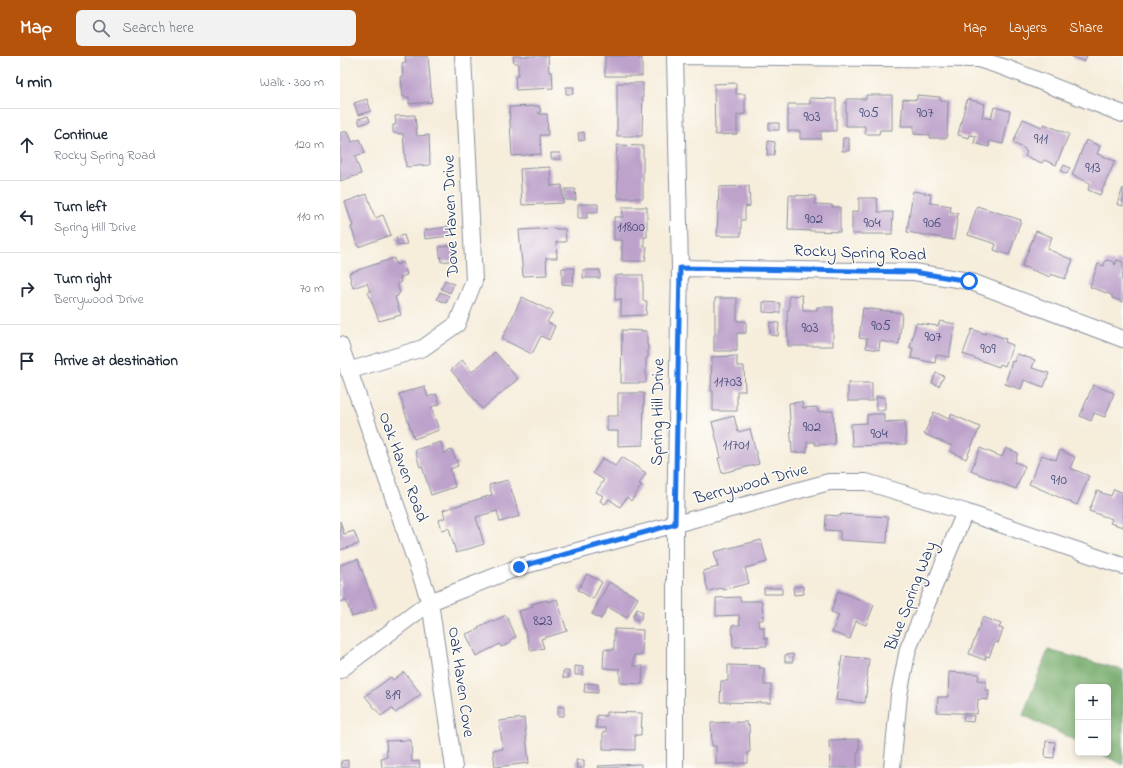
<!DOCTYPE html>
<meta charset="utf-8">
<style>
body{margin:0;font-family:"Indie Flower",sans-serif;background:#f2f2f3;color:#1f2937}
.controls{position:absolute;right:12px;bottom:12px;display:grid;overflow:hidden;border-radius:6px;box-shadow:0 2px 6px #0003}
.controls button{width:36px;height:36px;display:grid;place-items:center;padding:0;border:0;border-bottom:1px solid #e0e1e3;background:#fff;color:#1f2937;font:20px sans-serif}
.stop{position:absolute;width:12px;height:12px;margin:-9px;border:3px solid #1a73e8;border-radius:50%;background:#fff}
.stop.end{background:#1a73e8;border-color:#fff;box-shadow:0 1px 4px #0008}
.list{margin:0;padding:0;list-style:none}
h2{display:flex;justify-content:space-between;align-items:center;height:52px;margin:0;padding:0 16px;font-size:17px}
h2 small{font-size:13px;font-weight:400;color:#747a83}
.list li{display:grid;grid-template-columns:26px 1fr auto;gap:12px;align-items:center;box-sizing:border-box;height:72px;padding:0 16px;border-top:1px solid #e0e1e3}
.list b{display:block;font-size:15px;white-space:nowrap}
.list p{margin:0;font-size:13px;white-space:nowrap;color:#747a83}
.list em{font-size:13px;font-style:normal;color:#747a83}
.icon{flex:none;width:22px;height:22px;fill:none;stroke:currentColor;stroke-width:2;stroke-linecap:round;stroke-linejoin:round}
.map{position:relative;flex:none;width:783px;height:712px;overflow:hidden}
header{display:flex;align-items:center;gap:24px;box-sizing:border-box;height:56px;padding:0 20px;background:#b45309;color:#fff}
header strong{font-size:19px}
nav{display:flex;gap:22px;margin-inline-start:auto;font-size:14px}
.search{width:280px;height:36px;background:#f2f2f3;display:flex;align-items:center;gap:10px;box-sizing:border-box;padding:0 14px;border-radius:6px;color:#747a83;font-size:15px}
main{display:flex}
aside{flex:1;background:#fff}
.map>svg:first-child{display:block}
</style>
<header>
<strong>Map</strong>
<div class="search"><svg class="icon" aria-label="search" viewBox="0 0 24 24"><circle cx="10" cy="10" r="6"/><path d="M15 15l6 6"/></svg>Search here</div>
<nav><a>Map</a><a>Layers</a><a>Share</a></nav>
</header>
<main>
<aside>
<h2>4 min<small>Walk · 300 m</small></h2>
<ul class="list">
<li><svg class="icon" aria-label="ahead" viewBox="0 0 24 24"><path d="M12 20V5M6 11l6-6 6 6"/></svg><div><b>Continue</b><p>Rocky Spring Road</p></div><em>120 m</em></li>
<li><svg class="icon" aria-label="left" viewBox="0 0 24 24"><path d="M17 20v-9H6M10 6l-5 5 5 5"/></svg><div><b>Turn left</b><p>Spring Hill Drive</p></div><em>110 m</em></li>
<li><svg class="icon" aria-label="right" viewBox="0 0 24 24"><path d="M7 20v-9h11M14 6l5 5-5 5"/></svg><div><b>Turn right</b><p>Berrywood Drive</p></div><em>70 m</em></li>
<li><svg class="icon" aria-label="arrive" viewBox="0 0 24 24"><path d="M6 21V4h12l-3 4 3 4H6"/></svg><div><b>Arrive at destination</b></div></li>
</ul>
</aside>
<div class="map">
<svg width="783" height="712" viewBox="0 0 783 712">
<rect width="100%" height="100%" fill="#fdfcf7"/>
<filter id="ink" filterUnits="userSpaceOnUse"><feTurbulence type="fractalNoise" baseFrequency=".025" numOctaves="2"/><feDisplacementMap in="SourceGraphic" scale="8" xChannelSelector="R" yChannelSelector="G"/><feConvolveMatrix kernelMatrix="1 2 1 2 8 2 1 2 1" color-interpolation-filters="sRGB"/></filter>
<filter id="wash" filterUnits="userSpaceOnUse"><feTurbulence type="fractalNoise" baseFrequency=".012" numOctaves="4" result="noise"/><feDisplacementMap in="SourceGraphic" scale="16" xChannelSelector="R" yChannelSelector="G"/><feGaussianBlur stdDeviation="0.9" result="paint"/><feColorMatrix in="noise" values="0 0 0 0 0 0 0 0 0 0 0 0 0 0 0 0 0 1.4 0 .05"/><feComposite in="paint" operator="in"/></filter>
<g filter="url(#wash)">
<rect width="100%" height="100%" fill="#f6eddb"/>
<path fill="#72a967" stroke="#466c62" d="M708,594L783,614V709L759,697H768V631H738V686L683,659Z"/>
<g id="blocks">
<path fill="#bda2cb" d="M65,0H88L92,46L69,48V41H63L61,21H63L62,8L66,7Z
M173,0H208L209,16H212L213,32L176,34L175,20H178V7H174Z
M265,0H299V3L302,2V20H265Z
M731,0H747L744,6Z
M277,27H303L302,80H277Z
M396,27V38H405V58L397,59V78L375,79L374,28Z
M226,31H234L233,38H226Z
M526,39H552V74H540L539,78H525V70H506V43H526Z
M577,39L600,41V44L608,45L607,82H590V79L574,78V70H561L563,43L577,44Z
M470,42L496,43V75H481V83H460V75H448V48H470Z
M27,43L31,55L18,59L14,47Z
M627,43L645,48L642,61L651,63L654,51L670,55L663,88L650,85L649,91L634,87L636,80L630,79L629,82L618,79Z
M199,50L201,56H199V58H207L208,79H200L201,98L172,100L169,51Z
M75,59L77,80L89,79L90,109L66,111L63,78L53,77V69H56L55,60Z
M28,60L30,65L20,69L18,63Z
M683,63L702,71L704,68L729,78L716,109L704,104L702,107L685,100L687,96L685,95V93L673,87Z
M429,67H439V74H429Z
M8,75L12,86L20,83L25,97L15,100L21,118L0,125V77Z
M244,76L245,84L239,85L238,77Z
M503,82H509V95H502Z
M746,84L760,90L757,98L775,105L760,139L748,134L750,127L732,119Z
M428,85L435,86L434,99H427Z
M277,89L303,90V142H278L277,105H276Z
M211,97H220L221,103H211Z
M724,109L730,112L727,118L721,115Z
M210,111L211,130L222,129L223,147L182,149L180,113Z
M409,130L410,150L405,151V164H401V180H377L379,131Z
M783,132V150L777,148Z
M225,133H235L236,144H225Z
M573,135L591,138L590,147L611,150L610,156L618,157L614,184L567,176Z
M27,138L35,162L43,159L51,179L18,191L11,171L13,170L5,146Z
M449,139L475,140V148L492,149V151H500V176L448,174Z
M519,142H537L538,156H553L552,178H512V156L519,155Z
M238,148H258V156H247V162H238Z
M637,150L681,164L669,199L654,194L656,188L628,179Z
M283,151H307V181H304V191H307L305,205H282V184H274V161H283Z
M108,171L109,180L85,183L84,174Z
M216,172V173H225L226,186H216L217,202H206L207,219L183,220L179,174Z
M696,175L712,181L707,193L733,204L725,223L711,218L710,221L682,210Z
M64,179L67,188L58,190L56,181Z
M114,189L116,204L101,206L99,191Z
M54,202L56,209L63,206L67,219L60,221L61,226L57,228L60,237L58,238V240L55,241L61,259L39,265L28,236L30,235L27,227L13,232L9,217Z
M768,204L774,206L775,209L777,204L783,206V218L781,223L783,224V246L772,242V239L750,231L758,208L764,210L765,205Z
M222,212H234L233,229L222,228Z
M243,214H260V222H243Z
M281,219H303V245H307L306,259L281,260V243L275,244V220Z
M105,224L114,228L110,237L101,233Z
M100,236L109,240L106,247L97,243Z
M462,239L463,254H477V251H493V290H448L447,254H449V240Z
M182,241L213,256L207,266L215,270L209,284L201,280L192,298L162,283Z
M375,242H397V265H406V277H397V295H374V279H375Z
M423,246L440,247V257L423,256Z
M523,252L562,257L559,288L540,285L539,294L526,292L527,283L519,282Z
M600,265L615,268L609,301L596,299L595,307L571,302L573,292H570L576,267L598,270Z
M430,266L439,267L438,280L430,279Z
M632,273L645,278L646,276L666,283L665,286L673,289L665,310L660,308L659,311L623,298Z
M282,274L307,275V289H308V302H306V327H281Z
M155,296L178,323L142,353L111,314L122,304L132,316Z
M677,298L695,304L692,312L709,317L704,331L684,324L681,333L665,328L672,305L674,306Z
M397,300V310H404L405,335H397V355H373V335H371L372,301Z
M596,317L604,320L599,330L592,327Z
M508,327H532V345H508Z
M753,329L774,337L765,361L754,357L751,365L740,360Z
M84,330L88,341L96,338L100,348L91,351L99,374L74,383L59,338Z
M278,337H304L303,389L278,390V375H267V360H278Z
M536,341H545V354H536Z
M462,346L463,352L477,351L478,356L493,355L495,388L475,389V386H467V396L452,397L449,347Z
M594,356L609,363L611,358L640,371L626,403L610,395L612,390L584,378Z
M534,358H544V366L565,365L566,388L512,390L511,368L527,367V359Z
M394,360L398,376L410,373L419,408L382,417L378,402L381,401L372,366Z
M101,386L104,397L112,394L118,410L110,413L115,431L91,439L82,410L80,411L75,394Z
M640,392L662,401L666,392L678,397L675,406L685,410L676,433L631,415Z
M720,394L735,401L730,412L749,420L737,449L689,428L702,399L716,404Z
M282,401L306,417L299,428L302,429L291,445L287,441L280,451L269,443L265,448L260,445L263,440L256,436L264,424L253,417L263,402L275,410Z
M168,424L180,460L160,466L157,455L136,461L144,488L116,497L109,472L102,474L99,464L105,462L103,454L152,439L149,429Z
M774,433L783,437L781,445L783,446V471L770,467L772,463L749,455L757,435L771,440Z
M501,458L548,461L547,487L500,484V475L485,474L486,459L501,460Z
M0,465L4,478L14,475L19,488L0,494Z
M421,484L427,506L405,512L409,527L383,534L382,532L368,535L363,515L378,511L374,496Z
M18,503L36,553L12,561L6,544L0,546V529H2L0,524V509Z
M247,518L262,526L253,543L238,534Z
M269,526L298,542L287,562L268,551L261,563L252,558Z
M463,530L464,538L454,539L453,531Z
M424,532H442V538H424Z
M498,535L534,549L526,569L516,565L510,583L492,576L499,559L491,556Z
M400,541V545H422L423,564H418L419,571H424V582H427V590L393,591L392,569H400L399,559L376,560V542Z
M217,543L227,575L201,583L204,592L191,595L179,555L193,551L192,548L207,544L208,546Z
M297,553L303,556L300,565L293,561Z
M166,559L176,581L170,584L171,586L166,589L161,591L160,588L136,600L126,578L139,573L138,571L153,564L154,565Z
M643,561L661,568L659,572L663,573L658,587L655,586L649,601L646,600L645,604L629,598Z
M274,573L303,574L302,599H294L293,610H303L302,628L280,627V613L263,612L264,593L274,594Z
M453,598V606H445V599Z
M502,600L529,603L526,631H527L525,647L496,644Z
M388,609L420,610L419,612H424V629H431V647L380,646L381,625H388Z
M235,610L243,611V619H235Z
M223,615H229V622H223Z
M64,616L81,638L55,657L52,652L41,660L25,640L51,621L53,624Z
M609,616L639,618L638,624L646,625L645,634H649L648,644L638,643L637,658L597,656L598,641H608Z
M245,627L258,628V637L244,636Z
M218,650L224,651V660H218Z
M266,656L302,657L301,679H295V694L263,693V676H266V672H256L257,659L266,660Z
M624,659L634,660L633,666L623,665Z
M184,662L189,707L155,711L153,694L163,693L159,665Z
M407,666V669H409L410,696H408V707L376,708V690H372L371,667Z
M519,683V697H517V712H490L489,684Z
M71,684L72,706L79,705L80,712H42L41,702L47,701L46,685Z
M706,685L715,686L714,702L705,701Z
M8,704V712H2L1,705Z
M236,704H244V712H237Z
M301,708V712H259L258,710Z"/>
</g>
</g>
<g filter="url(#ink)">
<use href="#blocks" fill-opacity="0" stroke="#888e9c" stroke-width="1"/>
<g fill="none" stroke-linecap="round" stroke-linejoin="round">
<defs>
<path id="street" d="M340,212L574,216L629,225L783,283
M0,289L90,546L114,712
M8,315L83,292L117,268L134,225L123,0
M0,614L90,546L179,511L489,426H526L625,456L783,510
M335,712V468L340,212L335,0L638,3L666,12L783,58
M552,712L559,639L568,593L625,456"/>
</defs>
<use href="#street" stroke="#888e9c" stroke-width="18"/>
<use href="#street" stroke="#fff" stroke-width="16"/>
</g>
</g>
<g fill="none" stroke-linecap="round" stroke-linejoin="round" filter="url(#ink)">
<path stroke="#1a73e8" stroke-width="5" d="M179,511L335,468L340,212L574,216L629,225"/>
</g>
<g text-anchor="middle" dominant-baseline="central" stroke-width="3" stroke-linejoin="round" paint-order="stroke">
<g font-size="15" fill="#444c79">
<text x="529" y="57">905</text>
<text x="585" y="57">907</text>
<text x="472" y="61">903</text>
<text x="701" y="83">911</text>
<text x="753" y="112">913</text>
<text x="474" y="163">902</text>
<text x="532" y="167">904</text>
<text x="592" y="167">906</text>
<text x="291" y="171">11800</text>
<text x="541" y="270">905</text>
<text x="470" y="272">903</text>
<text x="593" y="281">907</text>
<text x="648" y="293">909</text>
<text x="388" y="326">11703</text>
<text x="472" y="371">902</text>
<text x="539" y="378">904</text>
<text x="396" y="389">11701</text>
<text x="719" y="424">910</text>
<text x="203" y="565">823</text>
<text x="53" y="639">819</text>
</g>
<g font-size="17" fill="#1b2f5e" stroke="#fdfcf7">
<text transform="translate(111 160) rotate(-92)">Dove Haven Drive</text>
<text transform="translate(520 197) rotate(2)">Rocky Spring Road</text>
<text transform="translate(318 356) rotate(-89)">Spring Hill Drive</text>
<text transform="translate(63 411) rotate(70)">Oak Haven Road</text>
<text transform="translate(411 428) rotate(-15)">Berrywood Drive</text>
<text transform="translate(571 540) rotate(-69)">Blue Spring Way</text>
<text transform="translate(121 626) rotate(82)">Oak Haven Cove</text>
</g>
</g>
</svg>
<div class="controls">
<button>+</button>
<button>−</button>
</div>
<div class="stop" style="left:629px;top:225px"></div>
<div class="stop end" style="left:179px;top:511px"></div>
</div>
</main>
